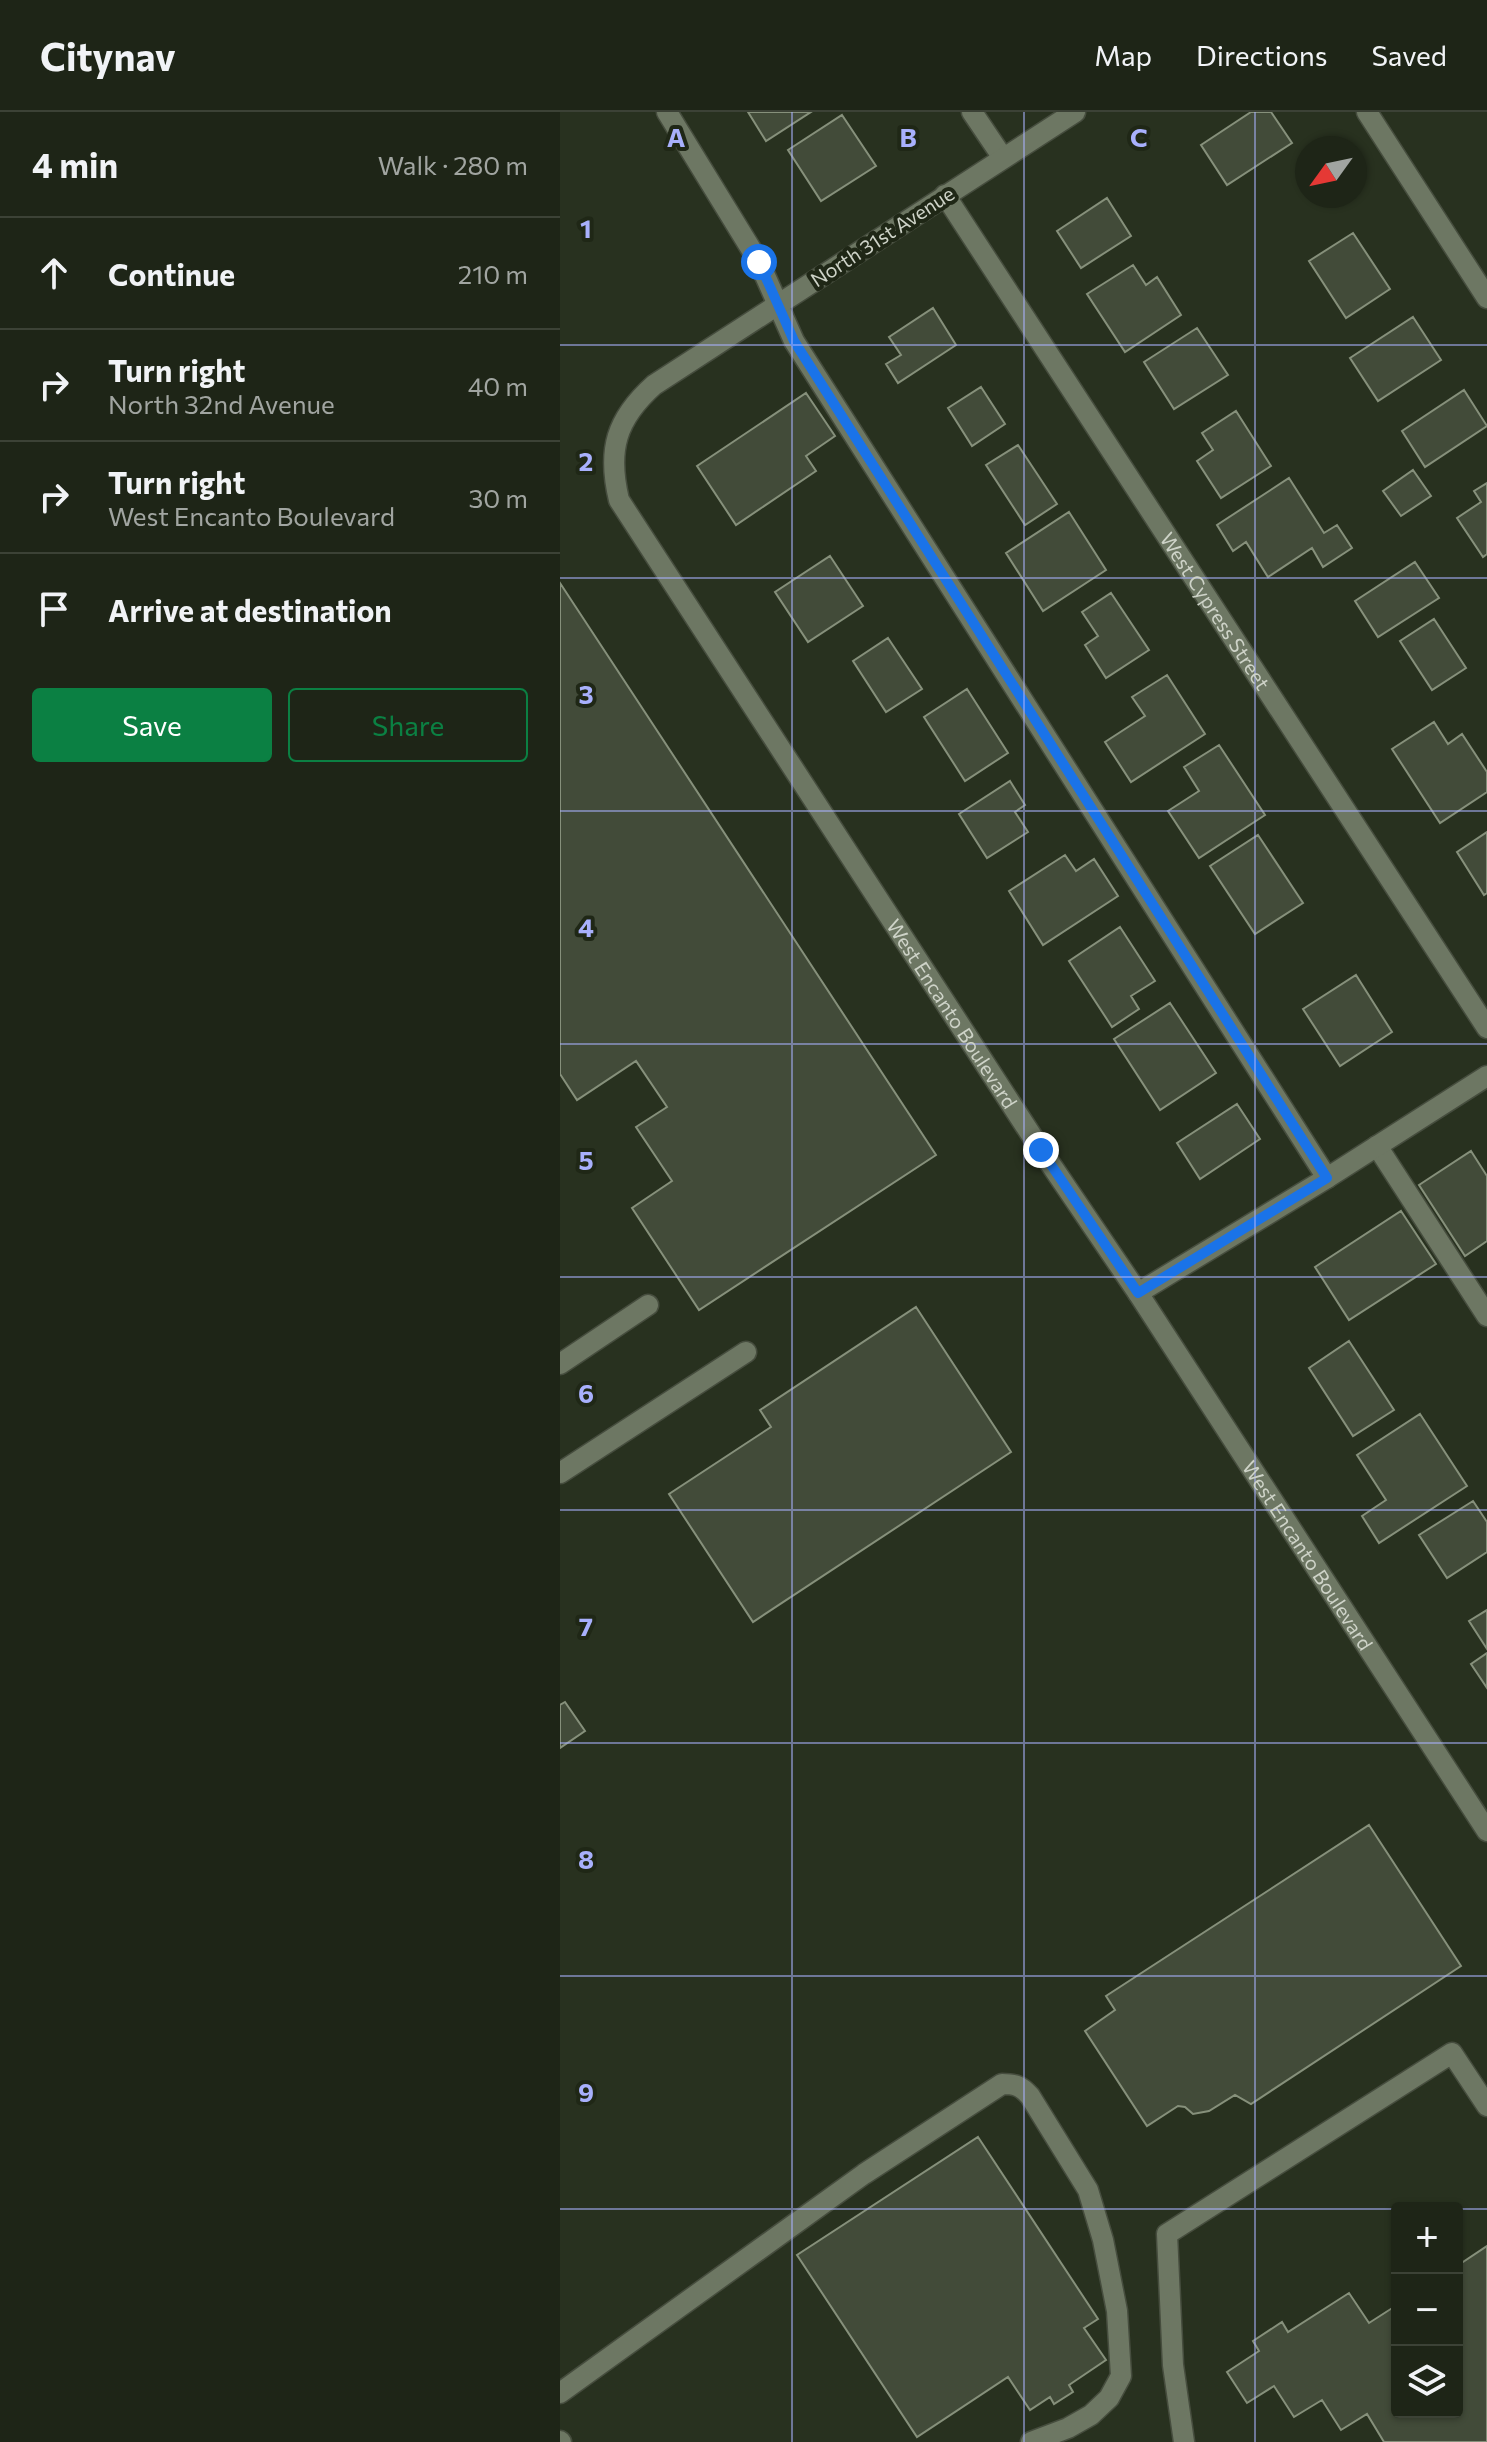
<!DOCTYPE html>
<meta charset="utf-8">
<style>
body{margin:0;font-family:Commissioner,sans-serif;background:#2b3124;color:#f1f3f6}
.controls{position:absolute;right:24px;bottom:24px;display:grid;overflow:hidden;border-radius:8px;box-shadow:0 2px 6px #0004}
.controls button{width:72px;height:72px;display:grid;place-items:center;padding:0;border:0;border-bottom:2px solid #3c4236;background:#1e2517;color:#f1f3f6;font:40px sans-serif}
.compass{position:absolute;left:735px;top:24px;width:72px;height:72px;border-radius:50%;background:#1e2517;box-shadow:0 2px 6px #0004;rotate:237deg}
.stop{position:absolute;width:24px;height:24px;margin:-18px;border:6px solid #1a73e8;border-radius:50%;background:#fff}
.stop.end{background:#1a73e8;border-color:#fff;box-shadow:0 2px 8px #0008}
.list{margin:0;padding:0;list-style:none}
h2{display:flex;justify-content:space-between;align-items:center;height:104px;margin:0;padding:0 32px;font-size:34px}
h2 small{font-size:26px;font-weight:400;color:#a1a5a1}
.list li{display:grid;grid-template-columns:52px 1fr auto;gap:24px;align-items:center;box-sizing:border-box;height:112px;padding:0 32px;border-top:2px solid #3c4236}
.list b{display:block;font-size:30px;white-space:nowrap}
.list p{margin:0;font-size:26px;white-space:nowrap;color:#a1a5a1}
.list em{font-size:26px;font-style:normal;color:#a1a5a1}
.actions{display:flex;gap:16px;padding:24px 32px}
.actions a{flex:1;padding:18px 0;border:2px solid #0b8043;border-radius:8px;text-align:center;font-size:28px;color:#0b8043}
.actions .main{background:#0b8043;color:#fff}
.icon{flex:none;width:44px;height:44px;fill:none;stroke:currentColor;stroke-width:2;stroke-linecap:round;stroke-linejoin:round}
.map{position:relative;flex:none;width:927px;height:2330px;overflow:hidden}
header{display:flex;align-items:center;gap:48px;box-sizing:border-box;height:112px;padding:0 40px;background:#1e2517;border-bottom:2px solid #3c4236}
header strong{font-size:38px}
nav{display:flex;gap:44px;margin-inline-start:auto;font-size:28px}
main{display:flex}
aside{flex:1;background:#1e2517}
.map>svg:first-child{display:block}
</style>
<header>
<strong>Citynav</strong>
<nav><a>Map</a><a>Directions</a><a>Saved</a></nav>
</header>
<main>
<aside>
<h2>4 min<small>Walk · 280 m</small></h2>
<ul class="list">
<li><svg class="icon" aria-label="ahead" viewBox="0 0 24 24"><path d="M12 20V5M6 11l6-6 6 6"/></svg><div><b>Continue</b></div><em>210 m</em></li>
<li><svg class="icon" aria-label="right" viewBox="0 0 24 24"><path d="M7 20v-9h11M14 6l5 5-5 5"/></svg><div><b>Turn right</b><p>North 32nd Avenue</p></div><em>40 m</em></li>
<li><svg class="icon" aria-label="right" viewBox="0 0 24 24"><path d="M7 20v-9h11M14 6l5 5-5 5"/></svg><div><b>Turn right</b><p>West Encanto Boulevard</p></div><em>30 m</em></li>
<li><svg class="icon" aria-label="arrive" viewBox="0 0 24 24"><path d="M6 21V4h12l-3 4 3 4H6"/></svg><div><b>Arrive at destination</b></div></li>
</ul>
<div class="actions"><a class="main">Save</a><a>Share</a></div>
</aside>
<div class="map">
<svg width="927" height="2330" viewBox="0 0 927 2330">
<rect width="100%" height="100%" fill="#28311f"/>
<path fill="#424b39" stroke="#86907b" stroke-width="2" d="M188,0H251L206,29Z
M691,0H711L732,31L667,73L641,33Z
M282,3L316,54L261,89L228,38Z
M547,86L571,124L521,156L497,119Z
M793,121L830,177L786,206L749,149Z
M573,153L586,173L597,165L621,203L565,240L527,182Z
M373,196L396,233L338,271L326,252L341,243L329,225Z
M853,205L881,248L818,289L790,246Z
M637,216L668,263L614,297L584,250Z
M421,275L445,312L412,334L388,296Z
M904,278L927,314L865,355L842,319Z
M246,281L275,324L246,344L256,359L176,413L137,354Z
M676,299L711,354L661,386L637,349L653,338L642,321Z
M458,333L497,392L465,413L426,353Z
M853,358L871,384L841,404L823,379Z
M729,366L764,421L777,413L792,436L763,455L752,436L708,465L686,430L673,439L657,413Z
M927,371V442L923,445L897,406L921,390L914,379Z
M509,400L546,458L483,499L446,441Z
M270,444L303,494L248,530L215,480Z
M855,450L879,486L818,525L795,489Z
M0,471L376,1043L139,1198L72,1096L112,1069L76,1015L107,995L76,949L17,988L0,962Z
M551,481L589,538L546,566L525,533L538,524L522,500Z
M874,507L906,556L872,578L840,529Z
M328,526L362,577L326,600L293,549Z
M607,563L645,622L571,670L545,630L585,604L572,585Z
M407,577L448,641L405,669L364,605Z
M874,610L888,632L902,622L927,660V680L880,711L832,637Z
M659,633L705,703L639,746L608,699L639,679L624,655Z
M450,669L465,693L455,700L468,720L427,746L399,702Z
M927,720V781L924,783L897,740Z
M698,723L743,791L695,822L650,754Z
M505,743L516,759L534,747L558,784L483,833L449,779Z
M560,815L595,869L571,884L579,897L552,915L509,849Z
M796,863L832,920L780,954L743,897Z
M610,891L656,961L600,998L554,927Z
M677,992L700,1027L640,1067L617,1031Z
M911,1039L927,1064V1129L905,1144L859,1073Z
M841,1099L876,1152L789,1208L755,1155Z
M356,1195L451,1340L193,1510L109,1382L211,1315L200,1298Z
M789,1229L834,1298L793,1324L749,1256Z
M860,1302L907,1374L819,1431L802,1404L826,1388L797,1343Z
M913,1389L927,1410V1440L887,1466L859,1423Z
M927,1498V1537L909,1509Z
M927,1541V1576L911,1552Z
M5,1590L25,1619L0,1636V1593Z
M809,1713L901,1854L691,1992L675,1983L649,1999L633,2002L625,1995L618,1994L587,2014L525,1919L555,1898L546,1884Z
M418,2025L538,2207L524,2216L546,2248L509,2273L513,2280L494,2292L490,2285L470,2298L448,2265L357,2325L237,2143Z
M927,2134V2330H824L807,2302L781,2318L762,2288L734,2305L714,2274L687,2291L667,2260L699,2239L693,2229L722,2210L728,2220L789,2181L809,2211L837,2193V2300H897V2154Z"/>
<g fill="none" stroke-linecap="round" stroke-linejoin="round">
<defs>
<path id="service" d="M107,0L199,150L234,229L767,1066
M817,1034L927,1204
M0,1252L88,1193
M0,1361L186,1240
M0,2281L304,2062L442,1972C456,1972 461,1974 470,1984L528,2078L543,2128L557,2199L561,2264L549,2286L531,2303L508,2316L471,2330
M624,2330L613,2253L607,2122L892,1941L927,1994"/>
<g id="minor">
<path d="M412,0L443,46"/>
<path d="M807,0L927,186"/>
<path id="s1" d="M385,83L927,916"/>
<path d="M578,1181L767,1066L927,964"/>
<path d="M0,2329L1,2330"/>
</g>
<g id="tertiary">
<path id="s2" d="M515,0L94,273C56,307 47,338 59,388L481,1038L578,1181L927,1719"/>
</g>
</defs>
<use href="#service" stroke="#464d3e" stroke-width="23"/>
<use href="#minor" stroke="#464d3e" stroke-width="23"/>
<use href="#tertiary" stroke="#464d3e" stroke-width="23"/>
<use href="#service" stroke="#6d7763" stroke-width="20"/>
<use href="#minor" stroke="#6d7763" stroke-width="20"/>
<use href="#tertiary" stroke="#6d7763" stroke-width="20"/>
</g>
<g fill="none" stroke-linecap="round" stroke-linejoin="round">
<path stroke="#1a73e8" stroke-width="10" d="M199,150L234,229L767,1066L578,1181L481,1038"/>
</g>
<path fill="none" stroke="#a8b0fc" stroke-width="2" stroke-opacity="0.55" d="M232,0V2330M464,0V2330M695,0V2330M0,233H927M0,466H927M0,699H927M0,932H927M0,1165H927M0,1398H927M0,1631H927M0,1864H927M0,2097H837M897,2097H927"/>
<g text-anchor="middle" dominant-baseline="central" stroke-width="8" stroke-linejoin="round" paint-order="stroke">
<g font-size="20" fill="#ced3c8" stroke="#1f2716">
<text transform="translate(322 124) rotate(-33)">North 31st Avenue</text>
<text stroke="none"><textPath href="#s1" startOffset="496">West Cypress Street</textPath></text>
<text stroke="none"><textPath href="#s2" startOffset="1242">West Encanto Boulevard</textPath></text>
<text stroke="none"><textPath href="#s2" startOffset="1890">West Encanto Boulevard</textPath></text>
</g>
</g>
<g font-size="26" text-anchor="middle" font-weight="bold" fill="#a8b0fc" stroke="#1f2716" stroke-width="8" stroke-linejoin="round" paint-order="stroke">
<text x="116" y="35">A</text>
<text x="348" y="35">B</text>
<text x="579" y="35">C</text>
<text x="26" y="126">1</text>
<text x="26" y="359">2</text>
<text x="26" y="592">3</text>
<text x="26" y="825">4</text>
<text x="26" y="1058">5</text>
<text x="26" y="1291">6</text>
<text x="26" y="1524">7</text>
<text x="26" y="1757">8</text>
<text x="26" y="1990">9</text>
</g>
</svg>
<div class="controls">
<button>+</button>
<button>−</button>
<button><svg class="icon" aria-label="layers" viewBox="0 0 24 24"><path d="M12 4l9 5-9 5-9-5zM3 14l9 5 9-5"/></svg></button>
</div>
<svg class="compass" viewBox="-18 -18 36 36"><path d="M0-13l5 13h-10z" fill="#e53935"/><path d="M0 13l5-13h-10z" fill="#a1a5a1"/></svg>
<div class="stop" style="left:199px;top:150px"></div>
<div class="stop end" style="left:481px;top:1038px"></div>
</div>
</main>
